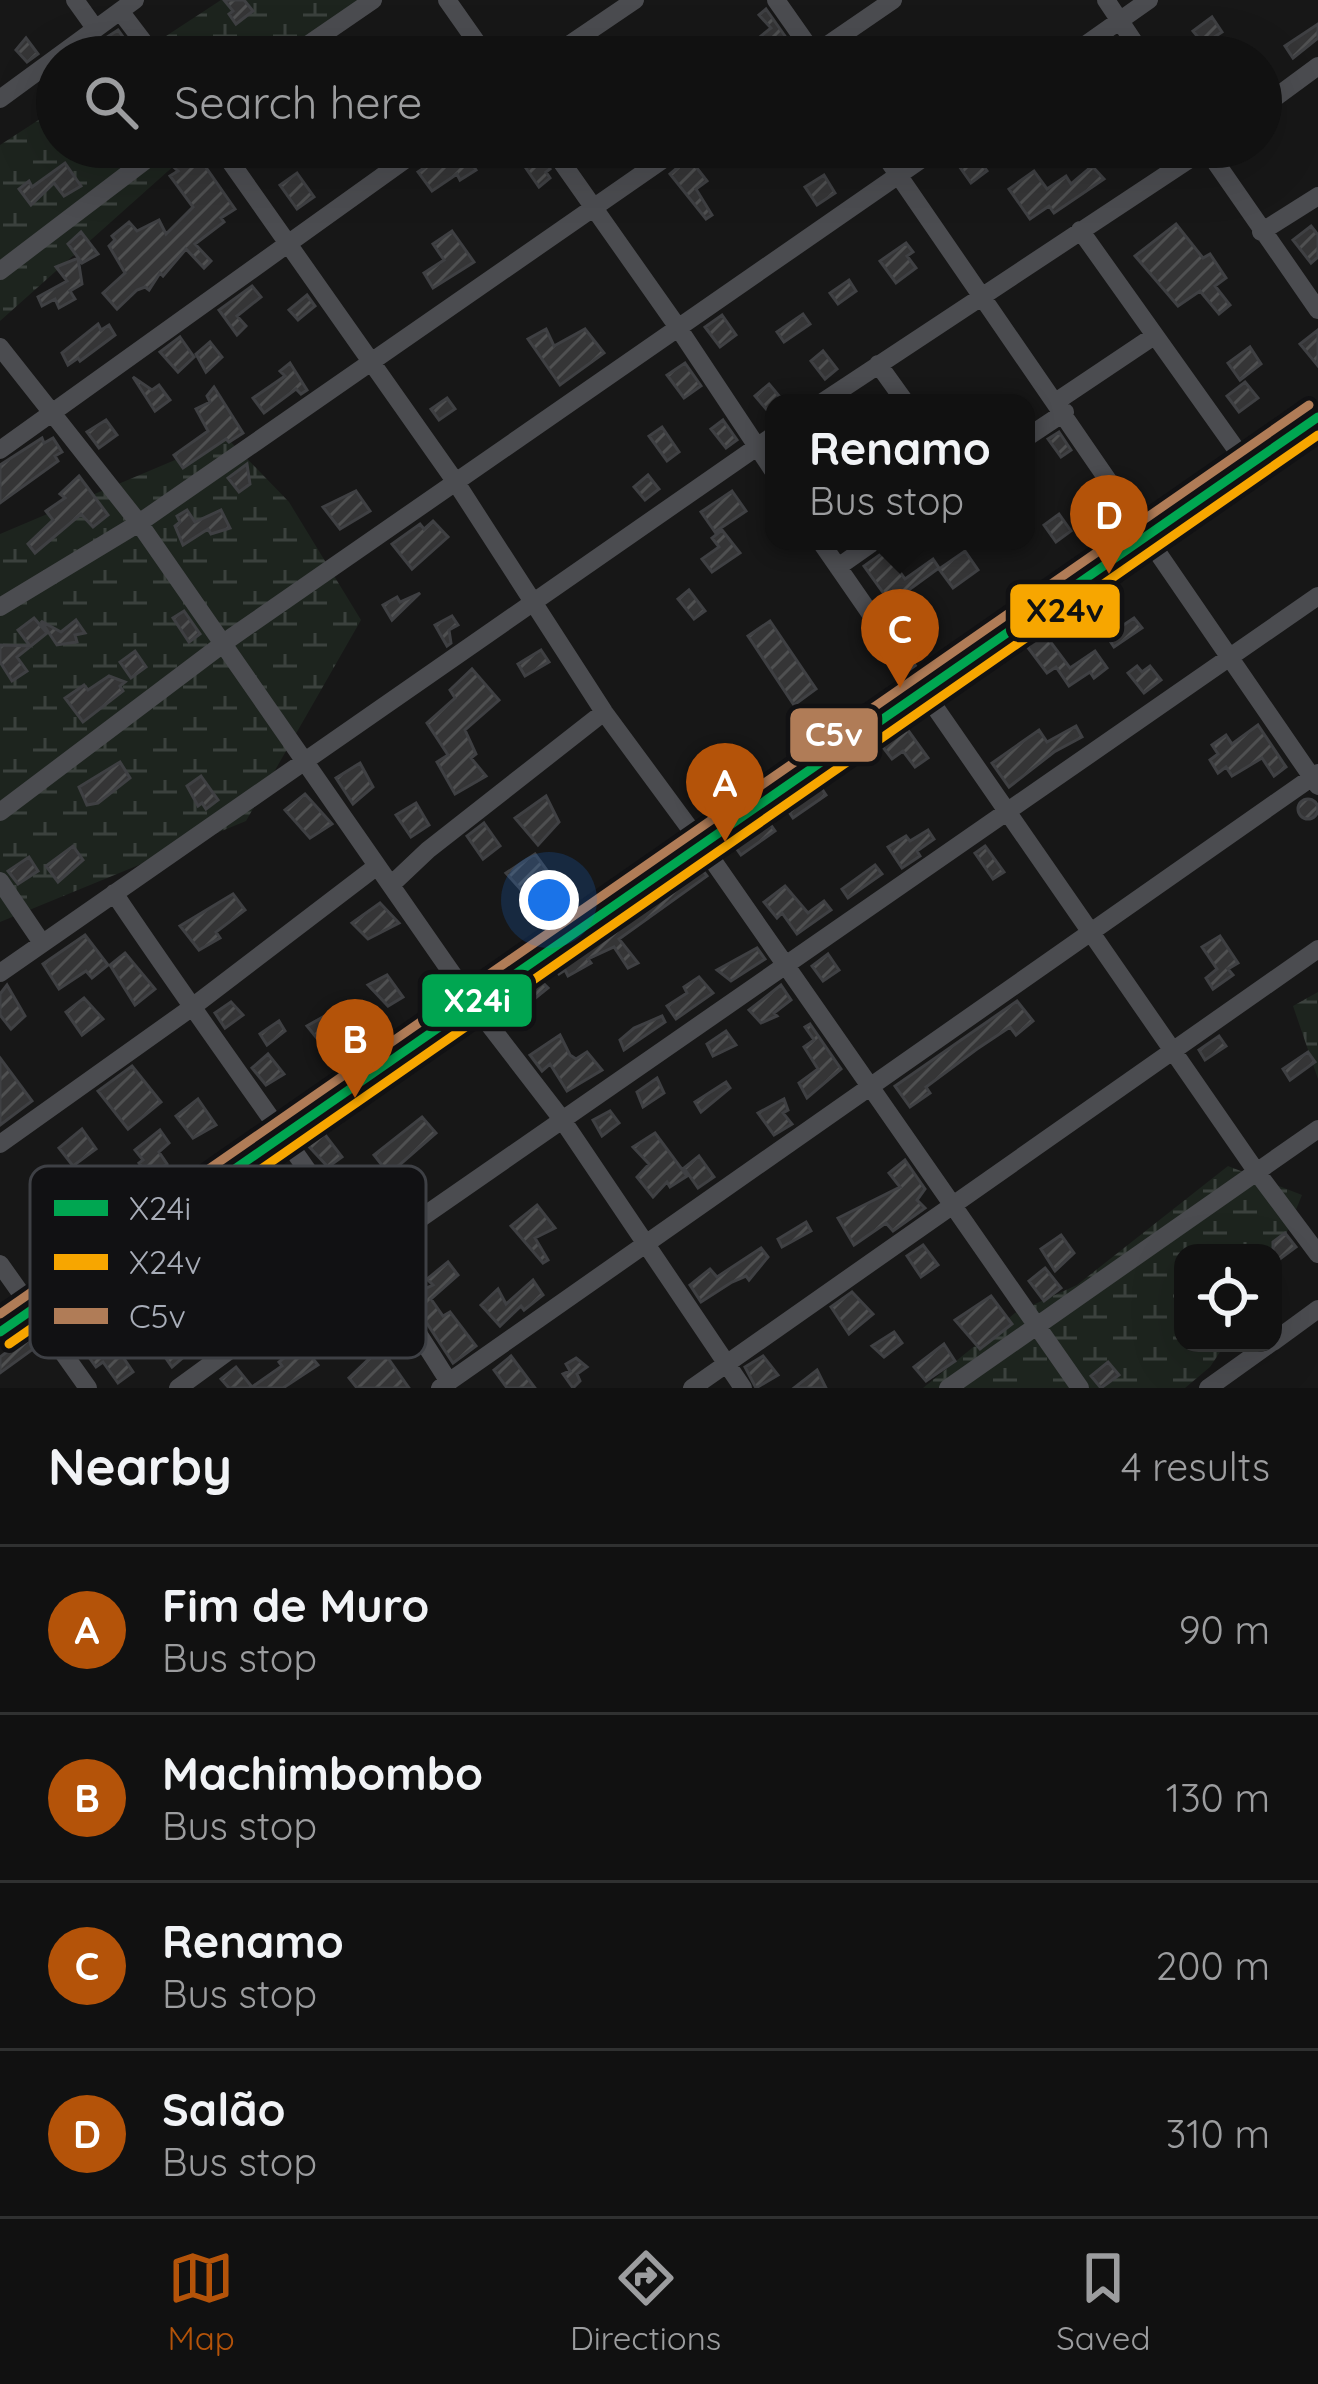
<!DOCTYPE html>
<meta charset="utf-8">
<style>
body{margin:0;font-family:Quicksand,sans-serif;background:#1a1a1a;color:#f1f3f6}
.controls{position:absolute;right:36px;bottom:36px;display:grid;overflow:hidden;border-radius:24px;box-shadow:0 12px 48px #0002}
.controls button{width:108px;height:108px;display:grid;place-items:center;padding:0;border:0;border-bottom:3px solid #303131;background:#111;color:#f1f3f6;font:60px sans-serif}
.you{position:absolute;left:549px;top:900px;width:42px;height:42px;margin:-30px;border:9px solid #fff;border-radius:50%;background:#1a73e8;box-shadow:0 0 0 18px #1a73e833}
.badge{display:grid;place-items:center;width:78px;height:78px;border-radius:50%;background:#b45309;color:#fff;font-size:39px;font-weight:700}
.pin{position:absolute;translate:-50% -99px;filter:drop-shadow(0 3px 6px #0008)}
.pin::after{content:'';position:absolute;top:63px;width:42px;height:36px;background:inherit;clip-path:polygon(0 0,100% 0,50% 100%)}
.popup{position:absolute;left:765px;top:394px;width:270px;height:156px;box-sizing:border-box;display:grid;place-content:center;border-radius:24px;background:#111;filter:drop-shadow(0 3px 9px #0005);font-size:39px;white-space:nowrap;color:#9c9d9f}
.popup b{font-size:45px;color:#f1f3f6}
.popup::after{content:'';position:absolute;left:50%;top:100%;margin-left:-24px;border:24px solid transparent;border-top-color:#111}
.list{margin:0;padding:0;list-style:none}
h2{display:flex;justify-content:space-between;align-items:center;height:156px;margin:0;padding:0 48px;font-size:51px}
h2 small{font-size:39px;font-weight:400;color:#9c9d9f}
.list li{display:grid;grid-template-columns:78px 1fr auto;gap:36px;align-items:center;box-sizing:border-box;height:168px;padding:0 48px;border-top:3px solid #303131}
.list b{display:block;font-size:45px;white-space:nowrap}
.list p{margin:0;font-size:39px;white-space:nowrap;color:#9c9d9f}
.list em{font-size:39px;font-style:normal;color:#9c9d9f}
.icon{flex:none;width:66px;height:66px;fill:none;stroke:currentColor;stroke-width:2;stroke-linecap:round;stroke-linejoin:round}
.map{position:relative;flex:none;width:1318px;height:1388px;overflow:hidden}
.search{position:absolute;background:#111;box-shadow:0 12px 48px #0002;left:36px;right:36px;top:36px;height:132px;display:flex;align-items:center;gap:30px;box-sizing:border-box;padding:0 42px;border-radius:66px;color:#9c9d9f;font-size:45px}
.sheet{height:828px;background:#111}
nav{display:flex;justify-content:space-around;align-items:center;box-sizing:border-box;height:168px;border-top:3px solid #303131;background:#111;font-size:33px;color:#9c9d9f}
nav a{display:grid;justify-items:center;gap:6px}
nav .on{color:#b45309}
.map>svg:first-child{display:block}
</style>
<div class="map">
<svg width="1318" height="1388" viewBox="0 0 1318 1388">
<defs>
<pattern id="wetland-marsh" width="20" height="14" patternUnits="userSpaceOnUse" patternTransform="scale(3)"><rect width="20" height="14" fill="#1d241e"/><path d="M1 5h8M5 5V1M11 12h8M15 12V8" fill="none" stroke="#3b413d"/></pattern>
<pattern id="building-hatch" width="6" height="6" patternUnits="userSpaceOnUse" patternTransform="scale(3)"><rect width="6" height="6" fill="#353536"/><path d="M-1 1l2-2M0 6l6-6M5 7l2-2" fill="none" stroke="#4f5051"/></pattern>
</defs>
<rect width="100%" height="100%" fill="#171717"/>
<path fill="url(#wetland-marsh)" d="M221,0H381L307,57H134Z
M57,108V147H195L0,321V145Z
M227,438L289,502L361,620L246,821L0,922V534Z
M1318,992V1079L1293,1006Z
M1228,1166L1302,1195L1273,1266V1253H1183V1343H1226L1210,1367L1185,1388H923L1015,1313L1077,1285Z"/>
<path fill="url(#building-hatch)" stroke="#3f4043" stroke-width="3" d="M224,0H244L253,11L236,24L229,14L233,11Z
M766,9L792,46L777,56L770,45L754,57L747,47L771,28L759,15Z
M1212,17L1222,32L1199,47L1202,51L1194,57H1167L1197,36L1193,31Z
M1318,24V38L1293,58L1285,46Z
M118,30L131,48L118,57L104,39Z
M26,38L38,54L27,62L16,50Z
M202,147H207L213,160L205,166L235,209L221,218L224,222L195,244L211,261L204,268L186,249L163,276L160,273L149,290L145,287L137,290L117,309L103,293L125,273L109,246L115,240L112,236L129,222L137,231L159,220L166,234L193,207L170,176L178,171L167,161L172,156L183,160Z
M801,147H841L815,166Z
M971,148L987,171L971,183L954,159Z
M465,153L476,170L460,180L457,174L432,191L418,172L433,162L436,166L454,155L456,159Z
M539,153L550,169L546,172L550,178L539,187L523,164Z
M689,158L707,181L696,189L712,215L706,219L670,174Z
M65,163L81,186L64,196L54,183L31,205L19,189L29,181L32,187Z
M1092,166L1104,179L1054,213L1049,206L1030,219L1009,189L1034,171L1047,189L1066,176L1071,184Z
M297,173L314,197L297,209L280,185Z
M824,175L835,193L817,205L805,187Z
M1176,224L1203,258L1210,254L1226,278L1215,286L1230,305L1219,314L1200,291L1178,306L1135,256Z
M1311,226L1318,235V257L1311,263L1293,240Z
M452,231L474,262L433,288L424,273L444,260L433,244Z
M81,232L98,254L82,263L68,244Z
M906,243L913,252L907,256L916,268L896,283L880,261Z
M78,258L82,284L70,291L75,299L59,308L55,299L42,306L38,297L67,281L56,267Z
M849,280L856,291L838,304L830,293Z
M252,286L261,297L237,316L246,326L237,335L219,310Z
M307,295L315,306L298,320L289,310Z
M803,314L810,324L784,342L777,332Z
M722,315L736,335L720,347L705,327Z
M98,324L101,330L109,325L115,335L80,361L78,358L68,365L62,353Z
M546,329L554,346L585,329L604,353L560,385L528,339Z
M1318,330V366L1300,344Z
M180,337L194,357L178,372L160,352Z
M210,342L222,357L206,372L196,354Z
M1250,347L1261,364L1240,380L1228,363Z
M823,351L837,369L825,379L811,361Z
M290,363L307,390L301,394L296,389L264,413L253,398L285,376L280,371Z
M685,363L701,386L684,398L667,375Z
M133,377L152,390L159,385L170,400L155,411Z
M1245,382L1258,398L1239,412L1227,396Z
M769,384L785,403H774V418L755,396Z
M214,387L243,433L229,442L226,439L183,468L174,455L208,431L196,409L210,402L207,396Z
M447,398L455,409L439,420L431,409Z
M106,420L117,435L99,448L87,432Z
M723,420L737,440L726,448L711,429Z
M662,427L679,452L667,461L649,436Z
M1059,432L1071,450L1061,457L1048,439Z
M42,438L44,443L53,438L62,452L55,456L58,461L0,503V465Z
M247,464L250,484L239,492L228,478Z
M648,475L659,489L645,500L634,487Z
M79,476L108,515L93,527L81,514L35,553L28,544L53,520L46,511L65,498L60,494Z
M1094,484L1107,502L1096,510L1083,491Z
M356,491L370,511L340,529L323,507Z
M732,491L746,511L715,532L701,512Z
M187,510L195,522L221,510L230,528L211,534L208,529L183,545L175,526L180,522L177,516Z
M1059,514L1071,531L1056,542L1044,525Z
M433,521L448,537L412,569L392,544L420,524L424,529Z
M722,530L740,553L712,572L702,559L719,547L712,538Z
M885,551L905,579L933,559L939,568L884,608L878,599L884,594L864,566Z
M965,551L978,570L953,588L939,569Z
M689,590L705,611L694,619L678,599Z
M420,593L392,620L383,605L397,597L400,602Z
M1099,599L1119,628L1134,618L1142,628L1114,647L1087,607Z
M184,611L200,634L189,642L173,618Z
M452,616L458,625L449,630L451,643L447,646L435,625Z
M34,618L47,633L17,657L27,671L12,681L0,662V645L30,646L18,630Z
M76,620L85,633L75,635L77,642L57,645L41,621L61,632Z
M770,621L816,689L794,705L748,636Z
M1043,632L1070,668L1095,651L1107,668L1094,678L1090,672L1069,686L1056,667L1047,673L1026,645Z
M541,650L549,662L525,676L518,664Z
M135,651L146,667L131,678L120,662Z
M1137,666L1142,672L1150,666L1161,680L1144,693L1128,673Z
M472,669L499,700L465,730L476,754L471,758L486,776L455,794L437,762L448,755L427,723L455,698L450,690Z
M109,676L125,682L120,686L123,691L83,722L65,698L84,685L88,690Z
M902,722L928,758L915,767L903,751L892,759L882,746L897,734L893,728Z
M1258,725L1286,767L1274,776L1262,758L1232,776L1226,767L1218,773L1210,760L1218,754L1212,745L1226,735L1232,744Z
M1076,726L1082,737L1054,752L1009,787L992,763L1039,730L1047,742Z
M120,762L130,778L98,803L87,805L79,787Z
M360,763L373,787L353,804L336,778Z
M201,776L218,800L206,809L202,803L198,806L187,786Z
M820,786L826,795L793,818L787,809Z
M305,794L332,824L310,838L285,810Z
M546,796L559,822L538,845L515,818Z
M1298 809a10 10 0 1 1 20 0a10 10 0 1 1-20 0Z
M416,803L429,825L411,837L396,815Z
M768,821L775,831L741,855L734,845Z
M484,823L500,846L483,859L467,836Z
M928,830L934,839L917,851L920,856L902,868L888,847L906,836L910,841Z
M73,846L83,860L58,882L46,866Z
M985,846L1004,872L993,879L975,853Z
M535,854L557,884L531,901L506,873Z
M29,857L38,871L18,884L8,871Z
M698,864L707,876L619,939L638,963L628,968L614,947L588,959L591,963L568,976L565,970L559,974L555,968L666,891L664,889Z
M875,865L882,874L848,898L842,889Z
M785,886L808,913L824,901L831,910L797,934L782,913L777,918L764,902Z
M233,894L245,910L216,932L220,938L199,950L180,926Z
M380,903L399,923L368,939L352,923Z
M85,935L108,965L92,978L86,971L59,989L43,964Z
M1220,936L1238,963L1228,969L1233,975L1213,989L1206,978L1217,969L1202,947Z
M757,948L765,959L731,981L717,970Z
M125,953L155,989L135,1005L110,965Z
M828,954L839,970L823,981L812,966Z
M387,975L403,997L388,1006L368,985Z
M699,977L713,993L676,1019L667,1006L687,993L684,987Z
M540,980L548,988L513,1016L504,1003Z
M7,985L25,1016L11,1029L0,1015V994Z
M781,985L791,1000L774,1013L777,1016L761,1023L749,1010Z
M84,998L103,1019L82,1035L66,1012Z
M1017,1001L1033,1021L1016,1035L1010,1027L977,1049L926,1087L930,1093L910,1107L895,1086Z
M231,1002L243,1015L225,1028L215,1013Z
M330,1013L344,1035L324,1047L307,1026Z
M662,1016L665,1022L624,1050L620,1040L634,1028Z
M279,1021L285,1031L267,1045L260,1034Z
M810,1024L841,1069L807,1098L799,1083L818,1069L804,1047L814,1040L805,1027Z
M726,1031L736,1045L713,1056L707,1044Z
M560,1035L570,1055L576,1059L587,1052L602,1070L567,1091L550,1064L542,1071L530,1055Z
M1219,1036L1226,1046L1205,1060L1199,1050Z
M1308,1052L1315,1062L1290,1080L1283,1069Z
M268,1054L284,1074L266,1085L252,1068Z
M0,1058L32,1101L0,1125Z
M132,1066L161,1102L128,1129L98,1091Z
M657,1078L664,1093L643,1107L637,1092Z
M726,1082L730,1088L701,1112L695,1102Z
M198,1099L216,1125L193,1138L176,1116Z
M784,1099L788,1110L783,1113L792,1124L774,1135L758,1113Z
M610,1111L619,1123L602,1136L593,1120Z
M422,1117L436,1133L389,1174L374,1155Z
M319,1127L342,1157L328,1167L302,1139Z
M82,1129L96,1149L73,1166L59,1148Z
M160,1130L169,1143L159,1152L167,1164L149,1177L139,1163L143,1160L135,1150Z
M655,1133L687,1176L670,1187L667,1182L653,1197L637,1177L649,1164L633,1147Z
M699,1156L714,1177L698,1188L684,1168Z
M905,1160L925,1189L917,1200L925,1208L893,1231L886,1223L854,1245L838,1218L900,1187L889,1173Z
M400,1184L415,1206L392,1222L378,1199Z
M537,1205L555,1228L535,1238L548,1260L543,1263L511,1226Z
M806,1222L811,1231L782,1247L778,1239Z
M186,1224L209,1254L196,1264L192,1258L187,1261L169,1237Z
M1285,1233L1296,1247L1273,1264V1242Z
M1061,1235L1074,1253L1055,1271L1041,1249Z
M337,1237L346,1250L321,1268L310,1249Z
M923,1245L938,1265L921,1277L907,1256Z
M255,1246L262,1256L232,1279L224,1269Z
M761,1248L768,1257L749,1280L746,1276L732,1282L701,1302L690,1285L710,1269L717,1277Z
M448,1262L458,1275L431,1299L443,1316L450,1312L476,1346L453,1363L409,1296L433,1285L427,1279Z
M1045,1268L1061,1288L1044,1301L1029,1281Z
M533,1280L543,1295L524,1310L521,1306L500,1326L481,1305L498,1289L506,1304Z
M239,1282L247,1291L240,1297L254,1316L244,1323L240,1318L232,1324L215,1300Z
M852,1292L873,1314L849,1334L831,1307Z
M991,1296L1012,1324L980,1349L955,1320Z
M150,1298L186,1355L172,1367L149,1334L137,1343L123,1328L143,1311L139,1306Z
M389,1318L405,1340L383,1351L409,1388H357L349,1378L374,1354L360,1339Z
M99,1322L133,1372L118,1383L103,1362L96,1367L81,1346L88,1341L83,1334Z
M894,1332L902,1343L884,1357L872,1346Z
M32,1333L40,1344L0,1373V1357Z
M281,1334L294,1351L301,1344L318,1365L283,1388H229L221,1379L236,1367L252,1387L282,1366L279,1362L284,1358L273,1342Z
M944,1344L955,1361L926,1381L914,1367Z
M511,1356L535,1388H507L494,1370Z
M763,1356L778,1375L756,1388L745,1367Z
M576,1358L587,1367L577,1374L580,1381L573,1388L563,1374L570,1371L566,1364Z
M1108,1362L1119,1375L1101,1388L1091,1376Z
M817,1370L826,1388H794Z"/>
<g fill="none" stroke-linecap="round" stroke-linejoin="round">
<path stroke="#4b4c50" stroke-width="18" d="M75,0L95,28
M447,0L487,57
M776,0L816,57
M1106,0L1144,57
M120,11L155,57
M290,57L373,0
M551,57L635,0
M810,57L893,0
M1068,57L1149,0
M0,99L135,0
M1261,108L1318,66
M220,147L455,481L604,712L702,845L1080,1388
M551,147L677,326L774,472
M879,147L1318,786
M1205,147L1318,310
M1080,230L1248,466
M1261,232L1318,196
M0,271L163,147
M0,347L139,523L474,1005L561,1118L743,1388
M878,364L906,403
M1057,401L1154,336
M821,403L1208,147
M1026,438L1065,412
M0,450L423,147
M820,541L1256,1171L1318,1254
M838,567L875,541
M0,607L139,523L681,147
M0,812L232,637L939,147
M0,881L42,943
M391,885L428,850L604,712
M114,893C224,1057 344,1214 449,1382
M0,973L774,435
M0,1144L191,1008L377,866
M369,1254L1318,596
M0,1264L88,1388
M0,1332L1318,417
M1273,1342L1318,1309
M178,1388L270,1321
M440,1388L1318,773
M692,1388L1318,949
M948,1388L1318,1129
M1208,1388L1271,1343"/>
<defs>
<path id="bus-1" d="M0,1332L1318,417"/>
<path id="bus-2" d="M9,1344L1318,435"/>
<path id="bus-3" d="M0,1314L1309,405"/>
</defs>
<use href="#bus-1" stroke="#111113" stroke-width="18"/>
<use href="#bus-2" stroke="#111113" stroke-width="18"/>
<use href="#bus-3" stroke="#111113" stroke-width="18"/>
<use href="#bus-1" stroke="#00a651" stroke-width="9"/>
<use href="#bus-2" stroke="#f7a600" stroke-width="9"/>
<use href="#bus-3" stroke="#b07c57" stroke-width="9"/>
</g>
<rect x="30" y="1166" width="396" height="192" rx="18" fill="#111113" stroke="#3e4045" stroke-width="3"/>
<rect x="54" y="1200" width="54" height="16" fill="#00a651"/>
<rect x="54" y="1254" width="54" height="16" fill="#f7a600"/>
<rect x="54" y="1308" width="54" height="16" fill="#b07c57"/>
<g font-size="33" fill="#a8adb8">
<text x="129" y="1220">X24i</text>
<text x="129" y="1274">X24v</text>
<text x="129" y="1328">C5v</text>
</g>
<g stroke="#111113" stroke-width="4.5">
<rect x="1008" y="582" width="114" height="58" rx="12" fill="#f7a600"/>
<rect x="788" y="706" width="92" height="58" rx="12" fill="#b07c57"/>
<rect x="420" y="972" width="114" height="57" rx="12" fill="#00a651"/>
</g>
<g font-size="33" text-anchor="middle" font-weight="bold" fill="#fff">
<text x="834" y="746">C5v</text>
<text x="477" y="1012">X24i</text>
</g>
<g font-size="33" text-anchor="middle" font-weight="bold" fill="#111">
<text x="1065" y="622">X24v</text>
</g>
</svg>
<div class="controls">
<button><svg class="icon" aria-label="locate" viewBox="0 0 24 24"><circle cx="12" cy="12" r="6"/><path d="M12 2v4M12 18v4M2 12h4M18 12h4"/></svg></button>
</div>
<div class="you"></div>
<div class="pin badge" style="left:725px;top:842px">A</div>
<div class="pin badge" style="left:355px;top:1098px">B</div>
<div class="pin badge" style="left:900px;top:688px">C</div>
<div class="popup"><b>Renamo</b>Bus stop</div>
<div class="pin badge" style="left:1109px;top:574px">D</div>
<div class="search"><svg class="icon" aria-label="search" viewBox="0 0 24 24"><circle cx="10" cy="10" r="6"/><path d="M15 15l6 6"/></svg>Search here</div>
</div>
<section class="sheet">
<h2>Nearby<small>4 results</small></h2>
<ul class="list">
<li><span class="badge">A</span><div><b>Fim de Muro</b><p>Bus stop</p></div><em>90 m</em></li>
<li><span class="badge">B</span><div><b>Machimbombo</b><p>Bus stop</p></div><em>130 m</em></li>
<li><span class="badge">C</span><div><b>Renamo</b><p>Bus stop</p></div><em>200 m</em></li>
<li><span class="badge">D</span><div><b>Salão</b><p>Bus stop</p></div><em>310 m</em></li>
</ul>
</section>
<nav>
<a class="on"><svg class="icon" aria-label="map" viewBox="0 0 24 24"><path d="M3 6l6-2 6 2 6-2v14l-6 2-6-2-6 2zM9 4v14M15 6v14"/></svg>Map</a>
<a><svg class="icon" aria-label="directions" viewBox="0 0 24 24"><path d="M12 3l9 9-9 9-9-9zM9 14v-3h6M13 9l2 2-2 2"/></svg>Directions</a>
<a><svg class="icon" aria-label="saved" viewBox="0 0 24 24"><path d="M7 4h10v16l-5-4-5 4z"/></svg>Saved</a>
</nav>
